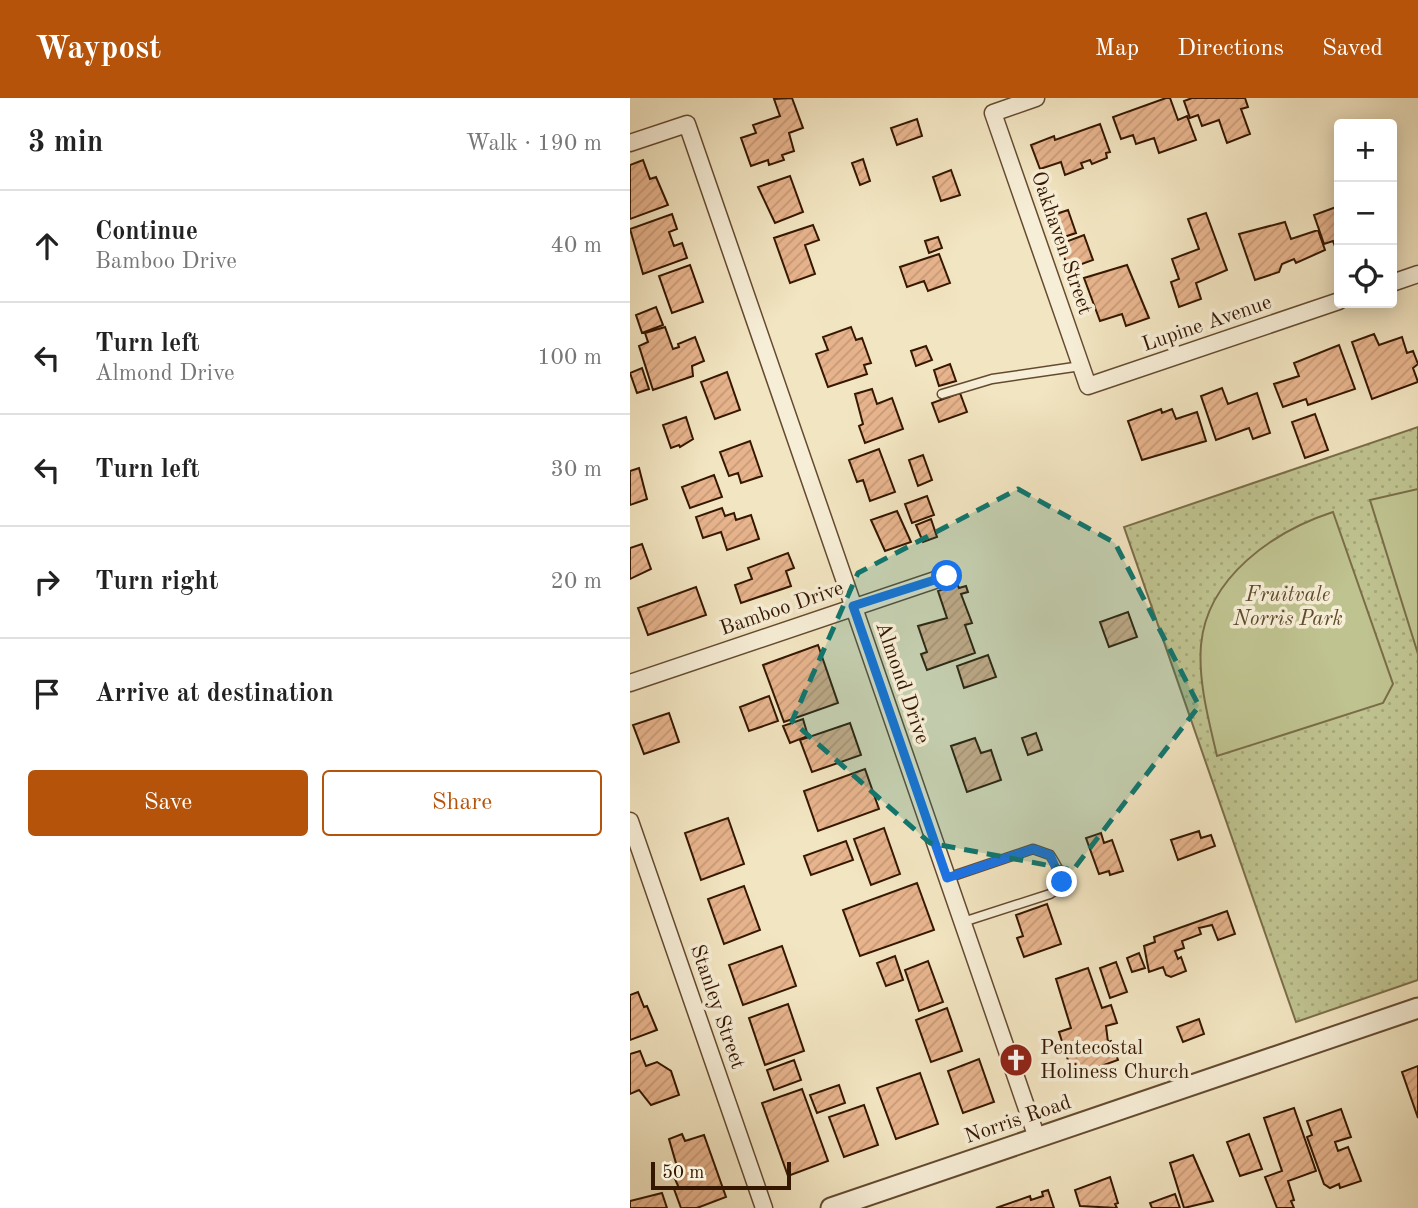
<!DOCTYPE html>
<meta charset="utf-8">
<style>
body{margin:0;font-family:"Old Standard TT",serif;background:#f2f2f2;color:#222}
.controls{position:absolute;right:21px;top:21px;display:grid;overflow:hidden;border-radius:7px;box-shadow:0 4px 18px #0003}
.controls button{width:63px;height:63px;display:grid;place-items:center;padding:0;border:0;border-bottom:2px solid #e0e0e0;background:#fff;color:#222;font:35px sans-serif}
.scale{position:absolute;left:21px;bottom:18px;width:140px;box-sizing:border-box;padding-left:7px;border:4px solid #351700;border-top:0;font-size:19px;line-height:24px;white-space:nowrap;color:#351700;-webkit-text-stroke:5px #f7eed7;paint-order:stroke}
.stop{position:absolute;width:21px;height:21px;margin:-16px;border:5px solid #1a73e8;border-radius:50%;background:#fff}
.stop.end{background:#1a73e8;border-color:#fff;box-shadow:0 2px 7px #0008}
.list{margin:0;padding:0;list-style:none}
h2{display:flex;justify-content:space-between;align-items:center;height:91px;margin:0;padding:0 28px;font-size:30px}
h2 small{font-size:23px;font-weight:400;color:#767676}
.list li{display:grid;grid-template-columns:46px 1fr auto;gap:21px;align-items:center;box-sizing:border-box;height:112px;padding:0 28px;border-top:2px solid #e0e0e0}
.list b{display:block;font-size:26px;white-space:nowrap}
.list p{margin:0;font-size:23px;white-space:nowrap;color:#767676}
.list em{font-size:23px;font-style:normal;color:#767676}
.actions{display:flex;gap:14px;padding:21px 28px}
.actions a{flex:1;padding:16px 0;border:2px solid #b45309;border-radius:7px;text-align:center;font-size:24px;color:#b45309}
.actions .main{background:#b45309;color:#fff}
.icon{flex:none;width:38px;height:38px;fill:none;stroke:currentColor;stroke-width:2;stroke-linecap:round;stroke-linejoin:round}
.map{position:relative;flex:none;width:788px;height:1110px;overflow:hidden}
header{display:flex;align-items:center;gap:42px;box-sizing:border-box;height:98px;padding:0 35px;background:#b45309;color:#fff}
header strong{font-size:33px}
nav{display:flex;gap:38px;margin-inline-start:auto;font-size:24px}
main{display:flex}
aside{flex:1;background:#fff}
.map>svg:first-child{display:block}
</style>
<header>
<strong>Waypost</strong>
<nav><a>Map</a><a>Directions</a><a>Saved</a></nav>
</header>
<main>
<aside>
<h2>3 min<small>Walk · 190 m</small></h2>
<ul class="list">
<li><svg class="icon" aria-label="ahead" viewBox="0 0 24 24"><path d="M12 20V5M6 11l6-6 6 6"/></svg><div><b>Continue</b><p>Bamboo Drive</p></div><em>40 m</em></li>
<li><svg class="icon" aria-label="left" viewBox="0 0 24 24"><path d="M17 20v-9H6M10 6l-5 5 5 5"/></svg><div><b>Turn left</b><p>Almond Drive</p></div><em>100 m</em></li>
<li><svg class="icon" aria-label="left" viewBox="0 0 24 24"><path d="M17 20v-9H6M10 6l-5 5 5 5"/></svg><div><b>Turn left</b></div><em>30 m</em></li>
<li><svg class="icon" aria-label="right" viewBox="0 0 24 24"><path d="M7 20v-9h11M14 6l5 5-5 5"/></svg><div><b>Turn right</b></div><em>20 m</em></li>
<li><svg class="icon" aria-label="arrive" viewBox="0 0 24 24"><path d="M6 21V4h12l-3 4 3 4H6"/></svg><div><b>Arrive at destination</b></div></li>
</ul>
<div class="actions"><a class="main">Save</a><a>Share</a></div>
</aside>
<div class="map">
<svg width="788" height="1110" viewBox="0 0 788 1110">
<defs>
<pattern id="park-dots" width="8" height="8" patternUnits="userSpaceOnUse" patternTransform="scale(1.75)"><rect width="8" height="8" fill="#bfc390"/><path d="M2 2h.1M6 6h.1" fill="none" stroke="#a5a77a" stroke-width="1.8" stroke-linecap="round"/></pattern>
<pattern id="building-hatch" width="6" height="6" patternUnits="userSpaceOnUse" patternTransform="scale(1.75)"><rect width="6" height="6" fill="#e7b48d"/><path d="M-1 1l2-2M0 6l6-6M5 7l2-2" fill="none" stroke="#c79a78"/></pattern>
</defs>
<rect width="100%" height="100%" fill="#f2e5c1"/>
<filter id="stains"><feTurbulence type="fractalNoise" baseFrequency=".00286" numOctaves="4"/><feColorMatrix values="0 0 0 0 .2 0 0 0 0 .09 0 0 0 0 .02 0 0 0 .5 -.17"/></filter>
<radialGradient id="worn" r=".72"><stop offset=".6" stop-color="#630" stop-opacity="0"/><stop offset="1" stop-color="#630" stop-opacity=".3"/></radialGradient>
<path fill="url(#park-dots)" stroke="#7a6d48" stroke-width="2" d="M788,329V882L666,924L494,429Z"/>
<path fill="#bfc390" stroke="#7a6d48" stroke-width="2" d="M788,391V556L740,402Z
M703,414L763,586L753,605L587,658C579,623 568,584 571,547C577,479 644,433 703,414Z"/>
<path fill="url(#building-hatch)" stroke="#351700" stroke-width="2" d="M162,0L173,30L159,35L164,53L152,57L154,62L139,67L138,62L121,68L111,40L126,35L123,27L150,18L144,1Z
M536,0H540L548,22L557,18L566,42L529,55L524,40L506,46L503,37L491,41L483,19Z
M562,0H615L618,9L611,11L620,36L597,45L589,22L572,28L568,17L560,20L554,3Z
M287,21L292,38L267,47L261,30Z
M470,26L480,54L476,55L477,60L462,66L460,62L451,65L453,70L435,77L431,64L410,71L401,47L424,38L425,42Z
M233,61L240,83L230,87L222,65Z
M13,62L20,81L26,79L38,107L0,121V67Z
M321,72L330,97L311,103L303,79Z
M160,78L173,114L145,125L128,89Z
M709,108V154H707L703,143L694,146L684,117Z
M438,112L446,135L428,141L420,118Z
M576,115L597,172L566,185L571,201L549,209L541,184L549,181L542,161L569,151L558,121Z
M42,116L47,131L39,134L44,148L52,145L57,160L13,176L0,131Z
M655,124L661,141L688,132L695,152L666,165L664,161L652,166L649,174L625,182L609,136Z
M183,127L189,142L175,147L185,176L160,185L144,140Z
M454,137L463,162L438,171L430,146Z
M308,139L312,150L299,155L295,143Z
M309,156L320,185L298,193L294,183L277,189L270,169Z
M60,167L73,204L42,215L29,178Z
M497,167L519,220L496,228L492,216L470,223L454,180Z
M26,209L33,227L12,235L6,217Z
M35,229L43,251L49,249L48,246L65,239L74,263L62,268L63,278L23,292L9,248L18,244L15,235Z
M221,229L226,242L232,240L241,265L234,267L237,276L198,289L186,256L198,252L193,239Z
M744,236L749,247L772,239L777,255L783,253L788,266L783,270L788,284L742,301L722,244Z
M709,247L725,291L678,307L676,301L653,309L644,286L669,278L664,265Z
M296,248L302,262L286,268L281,253Z
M320,266L326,283L309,288L304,272Z
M12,270L19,291L7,295L0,275Z
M97,274L110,312L85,321L71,284Z
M592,290L598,306L627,295L640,335L623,341L619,330L586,342L571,298Z
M242,291L247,306L262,300L273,331L235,345L229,328L233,326L225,296Z
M330,295L337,314L309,324L302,305Z
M531,311L532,315L542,311L546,321L567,314L576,343L512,362L498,323Z
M685,316L698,352L675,360L662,324Z
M56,319L63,341L50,349L49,347L41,350L33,327Z
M120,343L132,378L111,385L108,375L99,378L90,354Z
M249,351L265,394L240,403L233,382L227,384L219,362Z
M293,357L302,382L288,388L279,362Z
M9,370L17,401L0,407V373Z
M84,377L92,399L60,410L52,389Z
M297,398L304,417L282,425L275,406Z
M92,410L95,418L104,415L106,422L121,417L129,441L97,452L91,434L73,440L66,419Z
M267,413L281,444L255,453L241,422Z
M301,421L307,439L293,444L286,427Z
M12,446L21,471L0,481V450Z
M158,455L164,470L156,473L161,488L111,505L105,487L122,481L118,470Z
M327,486L329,490L336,488L338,494L331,496L342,525L335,527L345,555L297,572L291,556L297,554L288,528L317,520L308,493Z
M66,489L76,517L18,537L8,510Z
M498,514L507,539L479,549L470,524Z
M188,547L208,605L154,624L133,567Z
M358,557L366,579L334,590L327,568Z
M139,598L148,623L119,633L110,609Z
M39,615L49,644L14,656L3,627Z
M173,621L178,638L160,645L153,628Z
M220,625L231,657L182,674L170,642Z
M406,635L412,652L398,657L392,640Z
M345,640L351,655L361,652L371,682L337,694L321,648Z
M235,671L249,711L188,733L174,693Z
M98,720L114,766L71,782L55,735Z
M254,730L270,776L241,787L224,741Z
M569,733L571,740L581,737L585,748L548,762L541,742Z
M471,735L474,745L482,742L493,773L480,777L479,773L469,776L456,740Z
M216,743L223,762L181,777L174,758Z
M287,785L304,832L230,858L213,812Z
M114,788L130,832L94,846L78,801Z
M417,806L431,846L394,859L387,840L393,838L386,817Z
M597,813L605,836L588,842L582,827L569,830L571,836L552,843L554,850L545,853L548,861L551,859L556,873L541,879L536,877L533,869L519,874L514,848L525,844L524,839Z
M152,848L166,888L113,907L99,867Z
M509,855L515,870L502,874L497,860Z
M265,858L273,882L256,888L247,865Z
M298,863L313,904L289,913L275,872Z
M486,864L497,894L480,900L470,870Z
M458,870L472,910L481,907L487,925L476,928L478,944L481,943L488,962L443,978L429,934L441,930L426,881Z
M8,894L14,909L17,908L27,932L0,942V897Z
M158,906L174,953L135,967L119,920Z
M317,910L332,953L301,964L286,922Z
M569,921L574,936L553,944L547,929Z
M10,953L16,968L27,964L41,973L49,997L21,1007L9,992L0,996V956Z
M349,961L364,1004L333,1015L318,973Z
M164,962L171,982L144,992L137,972Z
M788,968V1020L772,974Z
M290,975L308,1026L266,1041L247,990Z
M209,987L215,1005L187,1015L180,997Z
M172,991L198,1063L158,1078L132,1005Z
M234,1007L248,1047L214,1059L199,1019Z
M664,1010L686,1073L658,1083L664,1102L661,1103L664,1110H647L635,1079L652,1073L634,1020Z
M711,1011L721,1039L705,1044L708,1053L718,1049L731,1083L710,1090L709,1086L700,1090L694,1086L677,1039L682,1037L677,1023Z
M52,1036L55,1043L74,1037L96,1099L67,1110H51L44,1091L49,1090L45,1081L50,1079L39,1041Z
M619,1036L632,1071L610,1078L597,1044Z
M563,1057L583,1103L554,1110L540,1065Z
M480,1079L488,1105L485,1106L487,1110L450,1108L445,1092Z
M418,1092L424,1110H366L400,1098L401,1102L413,1098L412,1094Z
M32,1095L37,1110H0V1103Z
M545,1096L550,1110H522L520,1105Z"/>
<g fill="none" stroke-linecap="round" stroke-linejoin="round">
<defs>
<path id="service" d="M312,296L362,281L451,268
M317,780L403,751L420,757C429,771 439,785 420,796L333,824"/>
<path id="minor" d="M406,0L363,15L458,288L709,203
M0,45L57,26L407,1040
M762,185L788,176
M0,585L317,478
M0,723L134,1110"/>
<path id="tertiary" d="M201,1110L788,910"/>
</defs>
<use href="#service" stroke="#644a30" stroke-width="11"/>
<use href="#minor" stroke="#644a30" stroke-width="19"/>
<use href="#tertiary" stroke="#644a30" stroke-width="23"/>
<use href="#service" stroke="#f7eed7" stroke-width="8"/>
<use href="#minor" stroke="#f7eed7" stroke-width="16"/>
<use href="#tertiary" stroke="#f7eed7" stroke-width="19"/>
</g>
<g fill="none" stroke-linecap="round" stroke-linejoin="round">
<path stroke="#1a73e8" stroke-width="9" d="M317,478L223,508L317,780L403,751L420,757L432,784"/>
</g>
<path fill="#0f766e" fill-opacity="0.2" stroke="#0f766e" stroke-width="5" stroke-dasharray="14 9" stroke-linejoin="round" d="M388,391L485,445L569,608L443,772L300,745L162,623L228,475Z"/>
<defs>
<symbol id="church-disc" viewBox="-11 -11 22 22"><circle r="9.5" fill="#8f2418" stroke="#f7eed7"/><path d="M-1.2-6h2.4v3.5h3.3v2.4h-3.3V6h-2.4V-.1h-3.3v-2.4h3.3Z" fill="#fff"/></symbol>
</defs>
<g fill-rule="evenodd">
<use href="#church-disc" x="367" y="943" width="38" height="38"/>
</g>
<g text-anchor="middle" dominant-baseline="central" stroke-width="7" stroke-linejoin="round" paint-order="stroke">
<g font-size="21" fill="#351700" stroke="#f7eed7">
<text transform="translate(431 145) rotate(71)">Oakhaven Street</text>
<text transform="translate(577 226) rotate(-19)">Lupine Avenue</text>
<text transform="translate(152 511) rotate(-19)">Bamboo Drive</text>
<text transform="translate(272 585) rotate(71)">Almond Drive</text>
<text transform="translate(87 909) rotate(71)">Stanley Street</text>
<text transform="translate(388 1022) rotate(-19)">Norris Road</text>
</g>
<g font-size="21" font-style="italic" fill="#5e4b2b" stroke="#f7eed7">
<text x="658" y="497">Fruitvale<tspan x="658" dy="24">Norris Park</tspan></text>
</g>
<g font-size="21" fill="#351700" stroke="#f7eed7" text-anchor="start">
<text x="410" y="950">Pentecostal<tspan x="410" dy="24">Holiness Church</tspan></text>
</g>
</g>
<rect width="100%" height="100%" filter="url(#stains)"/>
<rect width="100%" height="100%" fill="url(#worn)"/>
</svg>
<div class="controls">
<button>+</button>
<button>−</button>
<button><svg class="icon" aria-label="locate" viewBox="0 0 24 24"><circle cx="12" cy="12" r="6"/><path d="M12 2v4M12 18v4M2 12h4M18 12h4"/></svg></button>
</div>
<div class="scale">50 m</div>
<div class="stop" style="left:317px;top:478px"></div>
<div class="stop end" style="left:432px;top:784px"></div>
</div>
</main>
